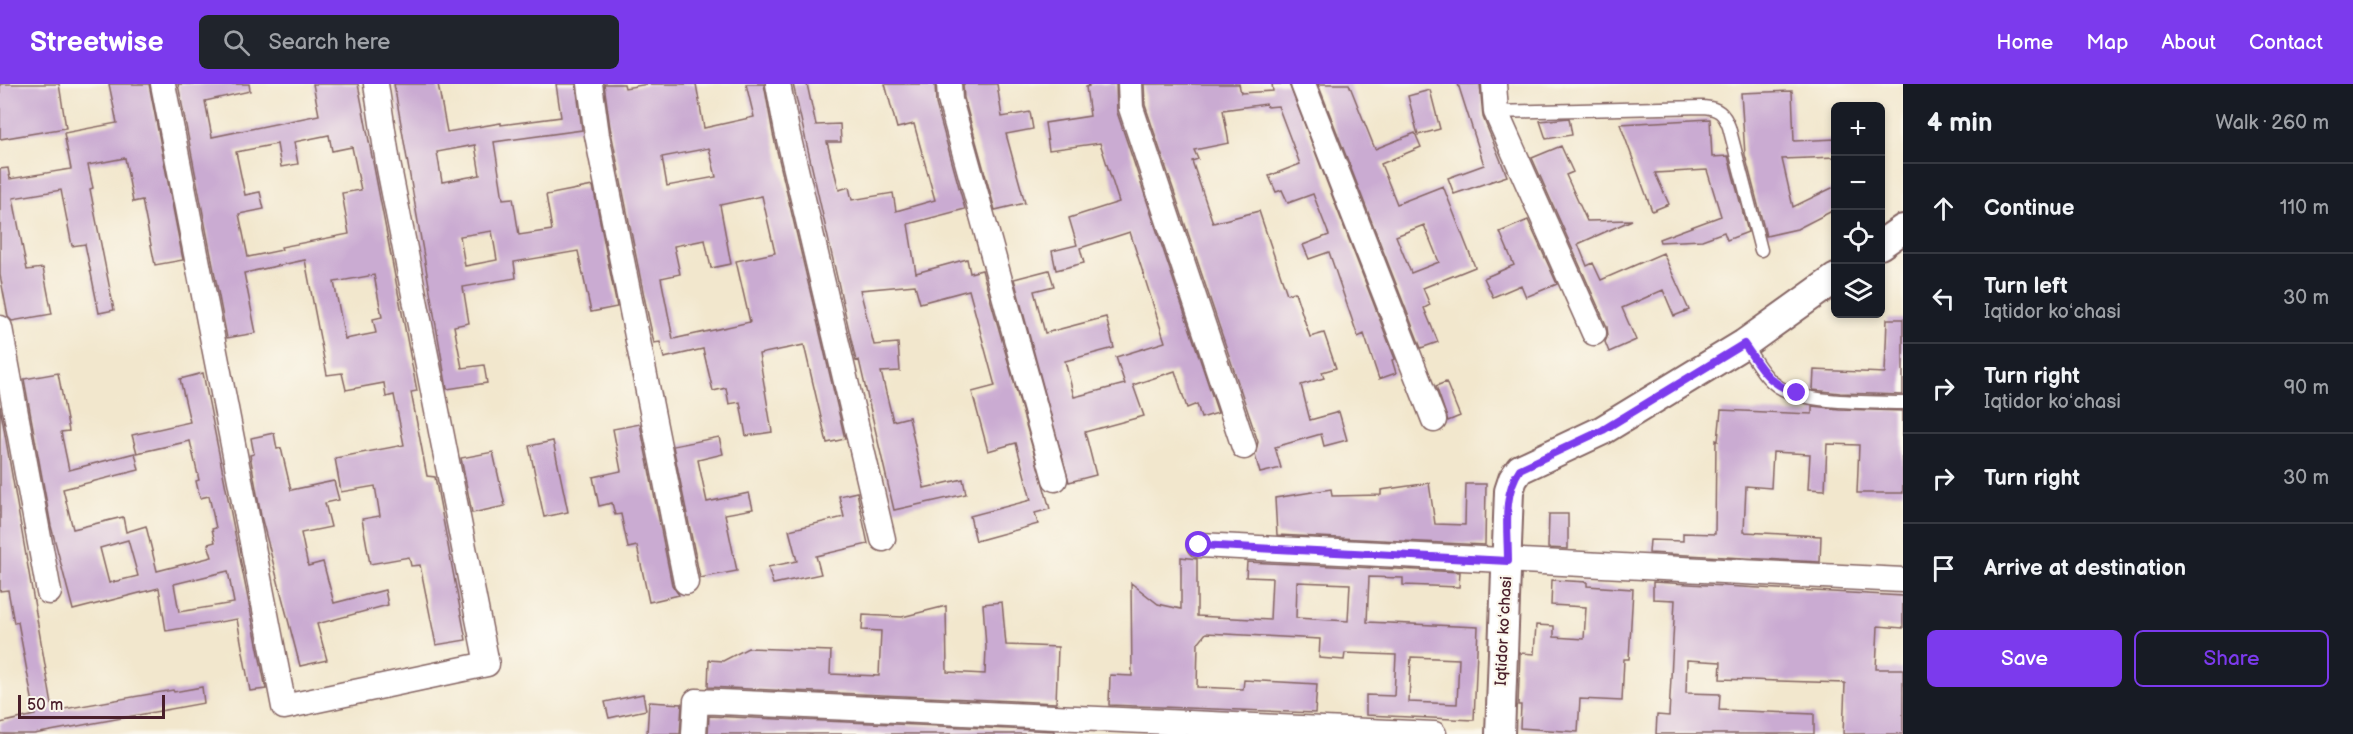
<!DOCTYPE html>
<meta charset="utf-8">
<style>
body{margin:0;font-family:"Balsamiq Sans",sans-serif;background:#20242c;color:#f1f3f6}
.controls{position:absolute;right:18px;top:18px;display:grid;overflow:hidden;border-radius:9px;box-shadow:0 3px 9px #0003}
.controls button{width:54px;height:54px;display:grid;place-items:center;padding:0;border:0;border-bottom:2px solid #363941;background:#171b24;color:#f1f3f6;font:30px sans-serif}
.scale{position:absolute;left:18px;bottom:15px;width:147px;box-sizing:border-box;padding-left:6px;border:3px solid #4a1f2b;border-top:0;font-size:16px;line-height:21px;white-space:nowrap;color:#4a1f2b;-webkit-text-stroke:4px #fbf7ec;paint-order:stroke}
.stop{position:absolute;width:18px;height:18px;margin:-14px;border:4px solid #7c3aed;border-radius:50%;background:#fff}
.stop.end{background:#7c3aed;border-color:#fff;box-shadow:0 2px 6px #0008}
.list{margin:0;padding:0;list-style:none}
h2{display:flex;justify-content:space-between;align-items:center;height:78px;margin:0;padding:0 24px;font-size:26px}
h2 small{font-size:20px;font-weight:400;color:#9ea1a6}
.list li{display:grid;grid-template-columns:39px 1fr auto;gap:18px;align-items:center;box-sizing:border-box;height:90px;padding:0 24px;border-top:2px solid #363941}
.list b{display:block;font-size:22px;white-space:nowrap}
.list p{margin:0;font-size:20px;white-space:nowrap;color:#9ea1a6}
.list em{font-size:20px;font-style:normal;color:#9ea1a6}
.actions{display:flex;gap:12px;padding:18px 24px}
.actions a{flex:1;padding:14px 0;border:2px solid #7c3aed;border-radius:9px;text-align:center;font-size:21px;color:#7c3aed}
.actions .main{background:#7c3aed;color:#fff}
.icon{flex:none;width:33px;height:33px;fill:none;stroke:currentColor;stroke-width:2;stroke-linecap:round;stroke-linejoin:round}
.map{position:relative;flex:none;width:1903px;height:650px;overflow:hidden}
header{display:flex;align-items:center;gap:36px;box-sizing:border-box;height:84px;padding:0 30px;background:#7c3aed;color:#fff}
header strong{font-size:28px}
nav{display:flex;gap:33px;margin-inline-start:auto;font-size:21px}
.search{width:420px;height:54px;background:#20242c;display:flex;align-items:center;gap:15px;box-sizing:border-box;padding:0 21px;border-radius:9px;color:#9ea1a6;font-size:22px}
main{display:flex}
aside{flex:1;background:#171b24}
.map>svg:first-child{display:block}
</style>
<header>
<strong>Streetwise</strong>
<div class="search"><svg class="icon" aria-label="search" viewBox="0 0 24 24"><circle cx="10" cy="10" r="6"/><path d="M15 15l6 6"/></svg>Search here</div>
<nav><a>Home</a><a>Map</a><a>About</a><a>Contact</a></nav>
</header>
<main>
<div class="map">
<svg width="1903" height="650" viewBox="0 0 1903 650">
<rect width="100%" height="100%" fill="#fbf7ec"/>
<filter id="ink" filterUnits="userSpaceOnUse"><feTurbulence type="fractalNoise" baseFrequency=".0167" numOctaves="2"/><feDisplacementMap in="SourceGraphic" scale="12" xChannelSelector="R" yChannelSelector="G"/><feConvolveMatrix kernelMatrix="1 2 1 2 8 2 1 2 1" color-interpolation-filters="sRGB"/></filter>
<filter id="wash" filterUnits="userSpaceOnUse"><feTurbulence type="fractalNoise" baseFrequency=".008" numOctaves="4" result="noise"/><feDisplacementMap in="SourceGraphic" scale="24" xChannelSelector="R" yChannelSelector="G"/><feGaussianBlur stdDeviation="1.35" result="paint"/><feColorMatrix in="noise" values="0 0 0 0 0 0 0 0 0 0 0 0 0 0 0 0 0 1.4 0 .05"/><feComposite in="paint" operator="in"/></filter>
<g filter="url(#wash)">
<rect width="100%" height="100%" fill="#f2e7cd"/>
<g id="blocks">
<path fill="#caabd2" fill-rule="evenodd" d="M0,0H59L66,44L0,55Z
M109,0H149L183,176L155,181L142,116L133,118L125,74L88,81L93,104L90,105L114,226L99,229L85,160L72,162L61,106L13,114L27,186L43,184L52,230L12,237L8,233L0,191V85L8,84L10,95L71,85L64,49L117,39Z
M178,0H249L250,7L205,17L212,53L319,31L313,0H358L417,307L411,308L427,392L435,393L466,556L436,561L420,481L411,482L409,473L370,480L362,435L380,432L375,402L341,408L335,374L404,361L394,311L386,313L384,299L346,306L342,289L327,291L305,176L244,189L256,249L227,254ZM329,51L332,67L352,63L361,106L342,109L349,150L281,163L282,166L248,173L239,130L264,125L260,108L245,111L236,68L277,60L281,83L298,80L294,58ZM374,191L382,233L373,235L376,249L345,255L334,198Z
M394,0H438L447,48L501,39V41L561,33L556,0H576L582,46L494,58L503,115L513,114L519,151L552,146L546,111L593,102L617,223L591,228L578,167L514,178L516,194L463,203L469,239L454,242L462,284L484,281L487,299L447,305ZM475,61L480,91L442,98L437,68ZM492,147L497,176L465,182L460,152Z
M604,0H624L625,4L648,0H696L704,44L754,33L746,0H764L773,50L845,355L827,359L804,261L759,270L772,348L746,352L740,318L729,320L726,304L713,307L703,265L664,274L660,258L654,259L645,217L610,43ZM709,64L716,93L667,102L662,73ZM762,112L775,169L736,177L750,238L673,255L661,194L680,190L674,162L705,156L711,184L731,180L720,121Z
M793,0H807L816,41L840,40L841,58H827L839,106L849,103L852,116L893,109L896,127L935,116L914,40L897,44L885,0H935L936,20L965,125L908,140L916,189L967,175L970,189L982,186L1050,425L1035,429L1038,440L976,457L970,432L1031,416L1016,359L988,367L972,308L995,302L969,206L920,219L915,201L860,206L874,261L898,259L900,287L881,288L893,337L909,333L924,404L963,395L966,410L894,426L859,276L856,277Z
M963,0H997L1002,33L1030,28L1033,45L1006,50L1025,119L995,126L964,14Z
M1088,0H1116L1117,28L1218,329L1201,334L1197,320L1187,324L1175,287L1133,301L1144,332L1085,348L1096,391L1069,398L1014,195L1049,186L1054,202L1034,207L1045,249L1106,233L1114,264L1065,277L1074,313L1125,300L1116,273L1165,258L1130,148L1080,164L1084,179L1056,186L1052,167L1077,161L1069,134L1119,118L1100,59L1049,66L1045,39L1090,32L1086,3L1089,2Z
M1144,0H1239L1241,9L1273,7L1272,0H1289L1395,275L1392,276L1396,289L1379,295L1364,250L1358,253L1329,168L1309,175L1303,161L1329,151L1313,110L1288,119L1282,106L1276,108L1269,92L1300,80L1278,22L1267,23L1266,20L1223,26L1229,59L1194,66L1198,75L1192,77L1213,139L1259,127L1287,210L1295,208L1310,253L1324,249L1336,284L1322,288L1324,294L1301,301L1310,336L1339,328L1347,356L1324,362L1321,350L1275,363L1281,384L1260,389L1255,371L1258,358L1145,21Z
M1318,0H1349L1375,65L1415,49L1421,63L1381,80L1397,120L1443,102L1475,183L1423,204L1430,221L1424,224L1438,258L1421,264ZM1424,141L1439,178L1411,189L1396,152Z
M1458,0H1480L1483,33L1507,92L1454,110L1448,94L1484,81Z
M1430,6L1440,45L1418,51L1408,12Z
M1792,7L1794,57L1836,55V73L1782,75L1793,123L1836,102V125L1797,145L1766,152L1745,71L1741,9Z
M1569,34L1572,51L1546,55L1540,37Z
M1710,35L1712,73L1728,72L1748,148L1727,156L1724,148L1702,156L1660,158L1659,155L1721,132L1707,86L1655,89L1669,120L1652,127L1620,40Z
M1561,62L1573,88L1566,91L1587,137L1632,136L1578,160L1587,182L1593,179L1601,196L1663,169L1689,226L1674,232L1663,206L1622,224L1636,256L1609,268L1605,258L1608,251L1607,243L1532,74Z
M1528,136L1557,200L1526,213L1521,201L1493,213L1484,194L1514,181L1500,148Z
M1887,235H1903V311L1840,309L1813,306L1814,286L1885,289Z
M58,289L69,347L61,348L69,386L135,369L139,386L63,405L73,445L123,433L126,448L146,442L157,487L212,473L208,460L215,458L212,445L216,444L209,412L200,414L196,397L199,396L190,357L137,369L132,351L190,338L180,295L203,289L266,605L250,607L237,535L166,547L159,504L73,526L51,442L24,295ZM128,456L138,492L109,499L100,464ZM228,487L234,519L179,528L174,500Z
M1446,298L1460,332L1448,337L1436,302Z
M0,322L53,627L173,606L174,608L202,603L204,619L34,650H0V639L35,631L18,538L14,539L8,506L0,507Z
M1812,322L1839,325L1903,327V409H1857L1859,361L1827,360L1825,406L1808,405L1810,370L1773,368L1771,404L1746,402L1744,448L1821,452L1820,478L1649,469L1650,456L1683,457V449L1715,450L1716,356L1718,357L1721,326L1812,330Z
M640,340L672,501L679,511L649,518L637,462L628,464L621,430L615,431L612,419L599,422L593,393L621,387L613,345Z
M274,349L277,365L281,364L291,406L334,397L339,416L325,419L331,443L301,449L308,482L323,478L334,519L385,506L388,521L317,540L327,576L300,582L261,432L250,371L254,370L251,354Z
M719,353L723,370L698,376L707,418L749,409L753,425L725,430L737,487L700,494L673,362Z
M553,357L568,428L544,433L529,362Z
M493,368L505,422L472,429L461,374Z
M1429,399L1435,440L1465,441L1466,400H1486L1485,461L1277,451L1275,414L1331,405L1332,412L1381,411V406Z
M857,408L868,460L816,472L821,490L773,500L768,483L797,477L789,446L844,433L839,412Z
M1549,430H1568V465L1548,464Z
M1181,473L1197,475V532L1270,536L1272,494L1246,493L1247,478L1460,488L1459,503L1403,501V494L1369,493L1367,538L1478,543L1474,636L1366,631V611L1394,612L1396,571L1345,569L1344,576L1319,574L1320,555L1206,549L1198,559L1197,603L1243,605L1244,596L1317,600L1315,629L1109,621L1110,591L1132,592L1131,499L1158,520L1181,525ZM1297,498L1350,500L1348,537L1296,534ZM1411,573L1459,575L1457,620L1409,618Z
M1552,496L1587,498V502L1633,505L1629,575H1624L1622,617L1580,615L1578,648L1520,644L1521,621H1518L1520,569L1534,570L1536,541L1554,542V553L1584,555L1586,523L1551,521Z
M1653,498L1903,512V544L1878,542L1876,585H1903V650H1843L1845,599L1720,595L1721,578L1687,576L1686,609L1720,610L1719,626L1814,630V650H1656L1657,631L1669,632L1675,516L1653,515Z
M1002,518L1006,561L1058,563L1056,619L708,603L709,576L723,577L748,564L831,567L830,590L879,592L881,547L862,546L863,531L902,533L946,522L947,588L985,590L986,563L983,520Z
M643,610L646,626L609,634L605,618Z
M649,618L682,620L680,650H647Z
M709,632L1054,647V650H708Z"/>
</g>
</g>
<g filter="url(#ink)">
<use href="#blocks" fill-opacity="0" stroke="#856564" stroke-width="1.5"/>
<g fill="none" stroke-linecap="round" stroke-linejoin="round">
<defs>
<path id="service" d="M1496,28L1703,23C1718,24 1724,29 1729,43L1761,166
M1744,260C1754,274 1764,294 1779,303C1805,320 1872,318 1903,319"/>
<path id="minor" d="M163,0L284,623L487,580L388,79L376,0
M590,0L597,51L686,498
M778,0L787,47L883,455
M949,0L950,16L1055,395
M1130,0L1131,24L1244,363
M1303,0L1434,336
M1494,0L1496,28L1594,249
M0,244L49,508
M1199,461L1903,496
M694,650L696,617L1434,650"/>
<path id="tertiary" d="M1880,161L1903,145
M1500,650L1509,407L1513,395L1520,385L1603,346L1744,260L1836,194"/>
</defs>
<use href="#service" stroke="#856564" stroke-width="15"/>
<use href="#minor" stroke="#856564" stroke-width="27"/>
<use href="#tertiary" stroke="#856564" stroke-width="32"/>
<use href="#service" stroke="#fff" stroke-width="12"/>
<use href="#minor" stroke="#fff" stroke-width="24"/>
<use href="#tertiary" stroke="#fff" stroke-width="28"/>
</g>
</g>
<g fill="none" stroke-linecap="round" stroke-linejoin="round" filter="url(#ink)">
<path stroke="#7c3aed" stroke-width="8" d="M1199,461L1508,477C1508,446 1502,411 1520,385L1603,346L1744,260C1761,284 1768,300 1797,309"/>
</g>
<g text-anchor="middle" dominant-baseline="central" stroke-width="4.5" stroke-linejoin="round" paint-order="stroke">
<g font-size="16" fill="#4a1f2b" stroke="#fbf7ec">
<text transform="translate(1504 547) rotate(-87)">Iqtidor koʻchasi</text>
</g>
</g>
</svg>
<div class="controls">
<button>+</button>
<button>−</button>
<button><svg class="icon" aria-label="locate" viewBox="0 0 24 24"><circle cx="12" cy="12" r="6"/><path d="M12 2v4M12 18v4M2 12h4M18 12h4"/></svg></button>
<button><svg class="icon" aria-label="layers" viewBox="0 0 24 24"><path d="M12 4l9 5-9 5-9-5zM3 14l9 5 9-5"/></svg></button>
</div>
<div class="scale">50 m</div>
<div class="stop" style="left:1199px;top:461px"></div>
<div class="stop end" style="left:1797px;top:309px"></div>
</div>
<aside>
<h2>4 min<small>Walk · 260 m</small></h2>
<ul class="list">
<li><svg class="icon" aria-label="ahead" viewBox="0 0 24 24"><path d="M12 20V5M6 11l6-6 6 6"/></svg><div><b>Continue</b></div><em>110 m</em></li>
<li><svg class="icon" aria-label="left" viewBox="0 0 24 24"><path d="M17 20v-9H6M10 6l-5 5 5 5"/></svg><div><b>Turn left</b><p>Iqtidor koʻchasi</p></div><em>30 m</em></li>
<li><svg class="icon" aria-label="right" viewBox="0 0 24 24"><path d="M7 20v-9h11M14 6l5 5-5 5"/></svg><div><b>Turn right</b><p>Iqtidor koʻchasi</p></div><em>90 m</em></li>
<li><svg class="icon" aria-label="right" viewBox="0 0 24 24"><path d="M7 20v-9h11M14 6l5 5-5 5"/></svg><div><b>Turn right</b></div><em>30 m</em></li>
<li><svg class="icon" aria-label="arrive" viewBox="0 0 24 24"><path d="M6 21V4h12l-3 4 3 4H6"/></svg><div><b>Arrive at destination</b></div></li>
</ul>
<div class="actions"><a class="main">Save</a><a>Share</a></div>
</aside>
</main>
